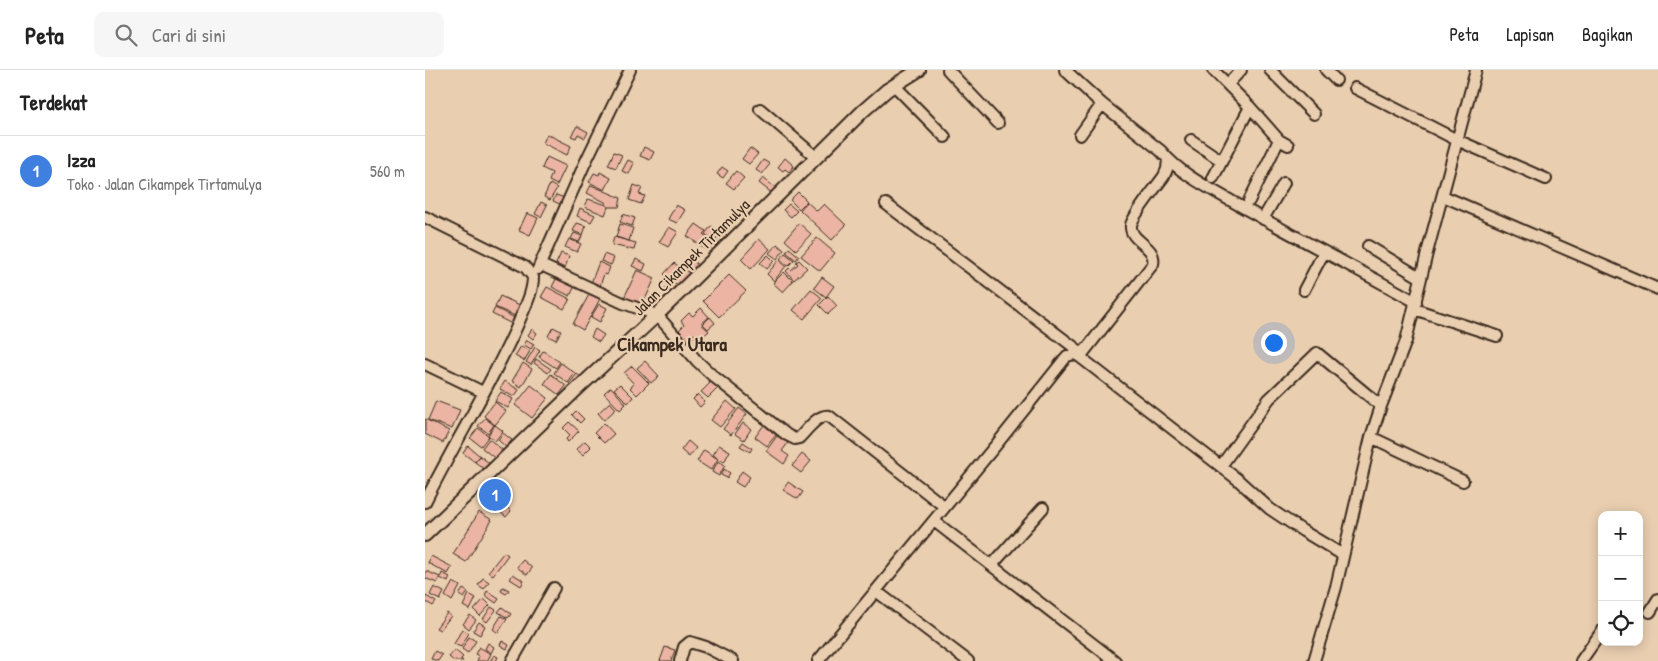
<!DOCTYPE html>
<html lang="id">
<meta charset="utf-8">
<style>
body{margin:0;font-family:"Patrick Hand",sans-serif;background:#f6f6f6;color:#222}
.controls{position:absolute;right:15px;bottom:15px;display:grid;overflow:hidden;border-radius:10px;box-shadow:0 2px 12px #0003}
.controls button{width:45px;height:45px;display:grid;place-items:center;padding:0;border:0;border-bottom:1px solid #e0e0e0;background:#fff;color:#222;font:25px sans-serif}
.you{position:absolute;left:848px;top:272px;width:18px;height:18px;margin:-12px;border:4px solid #fff;border-radius:50%;background:#1a73e8;box-shadow:0 0 0 8px #1a73e833}
.badge{display:grid;place-items:center;width:32px;height:32px;border-radius:50%;background:#7c3aed;color:#fff;font-size:16px;font-weight:700}
.pin{position:absolute;translate:-50% -50%;border:2px solid #fff;box-shadow:0 1px 5px #0006}
.list{margin:0;padding:0;list-style:none}
h2{display:flex;justify-content:space-between;align-items:center;height:65px;margin:0;padding:0 20px;font-size:21px}
h2 small{font-size:16px;font-weight:400;color:#767676}
.list li{display:grid;grid-template-columns:32px 1fr auto;gap:15px;align-items:center;box-sizing:border-box;height:70px;padding:0 20px;border-top:1px solid #e0e0e0}
.list b{display:block;font-size:19px;white-space:nowrap}
.list p{margin:0;font-size:16px;white-space:nowrap;color:#767676}
.list em{font-size:16px;font-style:normal;color:#767676}
.icon{flex:none;width:28px;height:28px;fill:none;stroke:currentColor;stroke-width:2;stroke-linecap:round;stroke-linejoin:round}
.map{position:relative;flex:none;width:1233px;height:591px;overflow:hidden}
header{display:flex;align-items:center;gap:30px;box-sizing:border-box;height:70px;padding:0 25px;background:#fff;border-bottom:1px solid #e0e0e0}
header strong{font-size:24px}
nav{display:flex;gap:28px;margin-inline-start:auto;font-size:18px}
.search{width:350px;height:45px;background:#f6f6f6;display:flex;align-items:center;gap:12px;box-sizing:border-box;padding:0 18px;border-radius:10px;color:#767676;font-size:19px}
main{display:flex}
aside{flex:1;background:#fff}
.map>svg:first-child{display:block}
</style>
<header>
<strong>Peta</strong>
<div class="search"><svg class="icon" aria-label="search" viewBox="0 0 24 24"><circle cx="10" cy="10" r="6"/><path d="M15 15l6 6"/></svg>Cari di sini</div>
<nav><a>Peta</a><a>Lapisan</a><a>Bagikan</a></nav>
</header>
<main>
<aside>
<h2>Terdekat<small></small></h2>
<ul class="list">
<li><span class="badge" style="background:#3f7fe0">1</span><div><b>Izza</b><p>Toko · Jalan Cikampek Tirtamulya</p></div><em>560 m</em></li>
</ul>
</aside>
<div class="map">
<svg width="1233" height="591" viewBox="0 0 1233 591">
<rect width="100%" height="100%" fill="#e9ceb0"/>
<filter id="ink" filterUnits="userSpaceOnUse"><feTurbulence type="fractalNoise" baseFrequency=".02" numOctaves="2"/><feDisplacementMap in="SourceGraphic" scale="10" xChannelSelector="R" yChannelSelector="G"/><feConvolveMatrix kernelMatrix="1 2 1 2 8 2 1 2 1" color-interpolation-filters="sRGB"/></filter>
<g filter="url(#ink)">
<path fill="#ecb5a3" stroke="#3b2a1e" d="M152,56L163,62L160,68L153,64L151,68L146,66Z
M122,64L146,76L142,85L118,73Z
M219,77L229,82L225,90L215,86Z
M325,78L333,84L324,94L317,89Z
M189,82L197,85L191,98L183,95Z
M122,87L141,96L132,115L124,111L127,103L117,98Z
M360,88L369,96L364,102L360,99L358,101L353,97Z
M203,90L209,93L204,104L197,101Z
M338,90L345,94L337,104L331,100Z
M297,97L303,101L298,108L292,104Z
M311,101L319,108L309,119L301,113Z
M175,102L186,108L180,120L164,112L169,103L174,105Z
M338,108L352,119L348,124L334,113Z
M125,114L132,118L125,130L119,127Z
M166,115L196,128L194,137H183L180,132L162,123Z
M209,115L217,118L214,124L220,126L216,134L204,130Z
M373,122L382,131L374,139L365,130Z
M131,125L140,128L137,135L128,131Z
M163,129L182,135L183,137L180,145L160,137Z
M116,132L122,135L116,147L110,144Z
M382,132L392,141L399,134L421,155L407,170L375,140Z
M364,134L372,141L366,147L358,140Z
M251,135L260,140L252,153L243,149Z
M155,138L170,145L166,152L152,146Z
M102,143L113,148L105,165L94,160Z
M198,144L210,148L207,156L195,152Z
M152,153L161,156L158,165L148,161Z
M374,153L386,164L371,180L360,170Z
M195,154L208,158L204,171L191,167Z
M271,154L281,161L278,164L287,171L280,179L262,166Z
M286,156L295,162L290,171L280,164Z
M244,157L253,162L243,177L234,172Z
M298,162L305,167L300,172L294,167Z
M149,163L157,166L154,172L146,169Z
M189,167L211,173L209,180L187,175Z
M392,168L410,183L395,201L376,186Z
M144,169L156,174L152,182L140,177Z
M334,169L345,179L326,199L316,189Z
M291,171L296,176L288,185L283,181Z
M352,174L359,180L352,189L344,183Z
M364,178L374,186L371,190L361,182Z
M136,183L144,186L140,198L131,194Z
M360,183L369,190L363,196L355,189Z
M179,184L189,188L186,195L176,191Z
M343,185L349,191L342,199L335,193Z
M211,189L221,194L218,201L207,196Z
M266,189L274,196L267,204L259,197Z
M354,190L361,196L349,211L342,204Z
M374,190L382,198L369,210L361,201L364,198L366,200L373,194L371,192Z
M174,192L185,197L182,205L179,204L175,216L166,213Z
M249,193L257,199L249,209L245,205L243,207L239,204Z
M259,199L266,205L256,218L249,212Z
M212,200L230,208L217,236L199,228Z
M359,202L368,211L358,222L348,213Z
M304,205L321,221L294,247L278,231Z
M132,207L150,216L145,226L127,217Z
M397,207L409,216L401,227L389,218Z
M246,212L254,219L246,228L238,222Z
M122,217L145,229L139,239L116,227Z
M386,219L397,228L379,249L368,240Z
M166,221L176,227L158,260L148,254Z
M75,226L95,235L90,246L70,237Z
M403,226L412,236L403,244L394,235Z
M174,234L182,238L175,252L166,247Z
M70,238L90,248L87,254L67,244Z
M276,238L284,247L276,254L284,261L275,269L269,264L263,270L254,260L259,255L256,251L264,243L268,246Z
M285,247L290,253L283,259L278,254Z
M128,257L136,261L131,270L123,266Z
M107,259L112,263L108,269L103,265Z
M170,259L179,265L174,272L166,267Z
M270,266L275,271L270,276L265,270Z
M102,270L109,274L106,279L99,275Z
M96,276L105,281L99,291L90,286Z
M110,277L115,280L106,295L101,292Z
M118,281L135,292L131,298L114,287Z
M111,289L126,299L123,303L109,293Z
M220,291L234,306L226,313L212,298Z
M98,293L107,299L96,317L87,311Z
M136,293L150,303L143,313L129,303Z
M207,296L224,313L212,325L205,318L209,314L199,303Z
M126,304L141,316L134,325L119,314Z
M152,304L159,310L151,319L144,314Z
M80,311L94,320L89,327L75,319Z
M287,311L293,318L283,328L276,322Z
M195,314L208,327L203,333L189,319Z
M106,315L123,328L107,348L90,335Z
M186,317L201,334L195,340L179,323Z
M76,322L88,329L83,338L70,331Z
M273,324L280,332L275,337L268,329Z
M11,331L35,340L27,359L3,350Z
M302,331L311,339L295,357L286,350Z
M70,332L81,341L70,355L59,346Z
M185,332L191,339L179,350L173,343Z
M314,338L322,344L306,365L298,359Z
M151,341L159,349L155,353L147,345Z
M60,348L69,355L63,363L53,356Z
M0,349L24,361L18,373L0,364Z
M144,352L154,361L143,372L141,369L145,365L138,358Z
M179,353L189,364L179,373L169,363Z
M318,353L326,359L319,370L310,364Z
M70,355L78,361L70,371L63,365Z
M339,355L351,365L342,376L330,367Z
M53,358L64,366L56,376L45,368Z
M78,363L87,370L81,377L73,370Z
M352,366L363,373L357,381L364,386L359,394L341,381Z
M64,369L79,381L72,390L57,378Z
M160,371L166,377L158,385L151,379Z
M263,371L271,378L264,387L256,380Z
M318,372L327,378L325,382L315,376Z
M294,375L305,381L299,392L288,385Z
M43,376L55,386L50,392L38,383Z
M279,380L293,389L286,400L272,391Z
M377,384L386,391L376,403L367,396Z
M55,386L69,397L64,403L50,392Z
M293,391L300,395L294,406L287,402Z
M299,399L305,403L302,408L296,405Z
M317,401L325,407L318,417L310,412Z
M363,412L378,422L373,429L358,420Z
M74,430L86,441L81,447L68,436Z
M62,432L68,438L65,442L58,436Z
M54,442L67,450L41,492L28,484Z
M79,482L83,485L68,505L63,502Z
M6,486L27,497L23,504L3,493Z
M98,490L107,498L102,505L92,497Z
M1,501L15,507L12,513L0,508Z
M17,503L25,507L23,512L15,508Z
M88,504L99,511L96,516L85,509Z
M58,508L64,512L59,519L53,515Z
M28,512L35,516L27,531L20,526Z
M9,517L19,522L15,530L5,525Z
M78,517L84,520L81,524L76,521Z
M38,519L43,522L39,528L34,525Z
M62,521L74,529L71,533L60,525Z
M44,524L51,528L45,540L38,536Z
M1,526L11,532L8,536L0,531Z
M59,529L65,535L55,546L49,540Z
M66,537L71,540L62,552L58,549Z
M77,537L86,544L83,548L73,542Z
M22,543L26,546L15,560L11,558Z
M45,545L51,550L44,559L38,554Z
M76,546L82,549L73,563L68,559Z
M54,552L60,556L55,565L48,561Z
M37,559L44,563L36,577L29,574Z
M44,567L51,571L43,583L37,579Z
M77,571L84,575L82,579L75,575Z
M63,573L69,577L66,583L60,579Z
M54,577L66,584L62,591H52L54,586L50,584Z
M240,577L250,580L246,591H235Z
M30,580L38,587L36,589L38,591H29L24,587Z
M10,581L17,585L13,591L6,589Z
M69,585L73,587L71,591H65Z"/>
<g fill="none" stroke-linecap="round" stroke-linejoin="round">
<defs>
<path id="minor" d="M523,0L573,53
M640,0L677,34L736,81C755,104 784,118 810,133C870,167 931,198 991,232
M788,0L825,37L854,70L863,75
M845,0L889,44
M901,0L911,10
M803,14L816,0
M469,15L520,67
M930,18L1032,70L1121,109
M335,39L391,87
M655,65L677,34
M766,70L797,91
M788,108L825,37
M1018,126L1233,219
M824,131L854,70
M461,134L658,284
M0,147L100,197L108,207C108,223 99,239 93,254C66,315 30,372 0,432
M838,149L859,113
M943,176L996,208
M116,195L198,233L232,245L272,291L288,306L362,365L370,369L374,368C382,360 393,344 404,346L520,437
M113,199L160,93L205,0
M879,220L899,182
M989,239L1072,266
M655,287L728,194C732,175 704,172 706,155C708,145 732,116 739,106L742,99L743,89
M0,294L58,322
M946,367L1038,411
M796,396L844,329L892,283L956,336
M509,451L690,591
M567,495L618,438
M451,521L543,591
M1225,542L1233,529
M87,591L129,518
M255,591L259,577L265,572L281,577L308,591
M393,591L571,375L642,286L650,284L655,287L812,409L845,439L878,461L918,485
M889,591L911,517L946,367L956,336L981,271L1002,183L1051,0
M1156,591L1177,561"/>
<path id="tertiary" d="M0,465L150,321L232,245L438,41L462,20L494,0"/>
</defs>
<use href="#minor" stroke="#3b2a1e" stroke-width="14"/>
<use href="#tertiary" stroke="#3b2a1e" stroke-width="16"/>
<use href="#minor" stroke="#e9ceb0" stroke-width="10"/>
<use href="#tertiary" stroke="#e9ceb0" stroke-width="12"/>
</g>
</g>
<g text-anchor="middle" dominant-baseline="central" stroke-width="4.5" stroke-linejoin="round" paint-order="stroke">
<g font-size="16" fill="#3b2a1e" stroke="#e9ceb0">
<text transform="translate(266 187) rotate(-45)">Jalan Cikampek Tirtamulya</text>
</g>
<g font-size="19" font-weight="bold" fill="#3b2a1e" stroke="#e9ceb0">
<text x="247" y="274">Cikampek Utara</text>
</g>
</g>
</svg>
<div class="controls">
<button>+</button>
<button>−</button>
<button><svg class="icon" aria-label="locate" viewBox="0 0 24 24"><circle cx="12" cy="12" r="6"/><path d="M12 2v4M12 18v4M2 12h4M18 12h4"/></svg></button>
</div>
<div class="you"></div>
<div class="pin badge" style="left:70px;top:425px;background:#3f7fe0">1</div>
</div>
</main>
